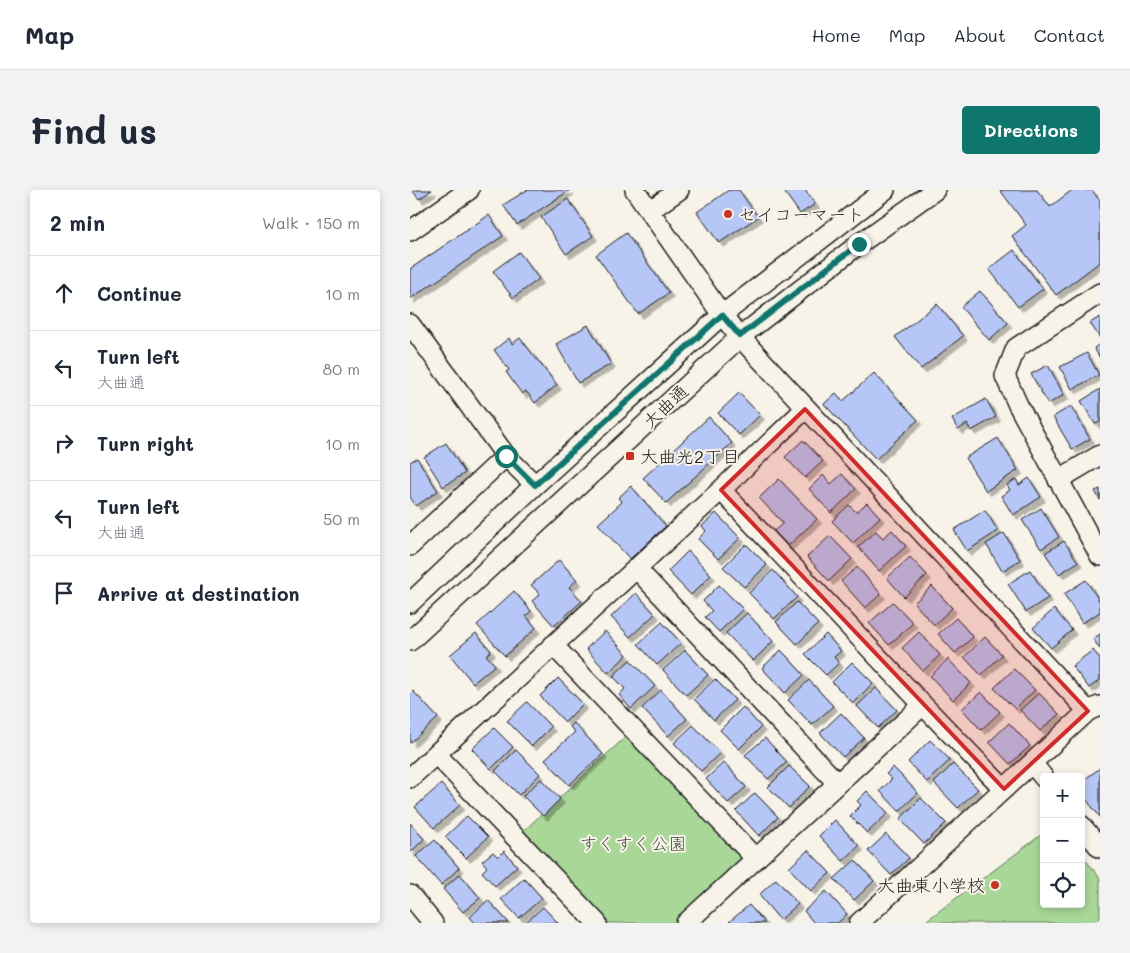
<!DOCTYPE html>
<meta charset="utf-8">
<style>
body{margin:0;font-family:Mali,"Klee One",sans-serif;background:#f2f2f3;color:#1f2937}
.controls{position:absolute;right:15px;bottom:15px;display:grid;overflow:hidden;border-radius:5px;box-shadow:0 2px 8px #0003}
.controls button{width:45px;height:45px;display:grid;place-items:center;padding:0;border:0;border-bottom:1px solid #e0e1e3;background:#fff;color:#1f2937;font:25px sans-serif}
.stop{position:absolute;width:15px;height:15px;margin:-11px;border:4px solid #0f766e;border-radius:50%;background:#fff}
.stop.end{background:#0f766e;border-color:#fff;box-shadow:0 1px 5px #0008}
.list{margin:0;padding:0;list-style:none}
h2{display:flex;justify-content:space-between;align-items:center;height:65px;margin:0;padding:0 20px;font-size:21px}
h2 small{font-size:16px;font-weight:400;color:#747a83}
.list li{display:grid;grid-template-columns:32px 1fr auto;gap:15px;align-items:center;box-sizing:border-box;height:75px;padding:0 20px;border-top:1px solid #e0e1e3}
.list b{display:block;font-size:19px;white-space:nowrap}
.list p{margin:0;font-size:16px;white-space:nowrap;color:#747a83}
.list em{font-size:16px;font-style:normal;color:#747a83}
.icon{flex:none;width:28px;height:28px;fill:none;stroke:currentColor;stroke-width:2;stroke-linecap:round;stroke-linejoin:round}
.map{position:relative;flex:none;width:690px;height:733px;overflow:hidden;border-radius:5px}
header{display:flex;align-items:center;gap:30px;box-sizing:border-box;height:70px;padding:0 25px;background:#fff;border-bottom:1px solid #e0e1e3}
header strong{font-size:24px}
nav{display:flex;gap:28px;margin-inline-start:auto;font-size:18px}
.intro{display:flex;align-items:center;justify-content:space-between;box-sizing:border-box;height:120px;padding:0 30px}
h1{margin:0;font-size:35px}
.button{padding:12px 22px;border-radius:5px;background:#0f766e;color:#fff;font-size:18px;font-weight:700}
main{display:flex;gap:30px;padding:0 30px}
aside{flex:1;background:#fff;border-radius:5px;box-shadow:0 2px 8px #0003}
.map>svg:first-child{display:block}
</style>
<header>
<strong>Map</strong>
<nav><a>Home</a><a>Map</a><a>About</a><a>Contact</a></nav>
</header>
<div class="intro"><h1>Find us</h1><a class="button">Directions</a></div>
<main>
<aside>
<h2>2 min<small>Walk · 150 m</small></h2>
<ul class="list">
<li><svg class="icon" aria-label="ahead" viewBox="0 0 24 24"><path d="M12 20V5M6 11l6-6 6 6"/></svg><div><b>Continue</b></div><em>10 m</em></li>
<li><svg class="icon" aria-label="left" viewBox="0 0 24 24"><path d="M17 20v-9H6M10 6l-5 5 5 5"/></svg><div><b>Turn left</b><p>大曲通</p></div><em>80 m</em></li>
<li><svg class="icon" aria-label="right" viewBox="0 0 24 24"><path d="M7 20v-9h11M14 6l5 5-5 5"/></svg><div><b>Turn right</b></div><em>10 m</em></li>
<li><svg class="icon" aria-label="left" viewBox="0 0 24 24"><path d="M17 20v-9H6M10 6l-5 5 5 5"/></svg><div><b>Turn left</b><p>大曲通</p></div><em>50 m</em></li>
<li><svg class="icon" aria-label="arrive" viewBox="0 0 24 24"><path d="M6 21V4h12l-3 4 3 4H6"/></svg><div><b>Arrive at destination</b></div></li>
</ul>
</aside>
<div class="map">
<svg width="690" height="733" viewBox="0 0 690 733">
<defs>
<filter id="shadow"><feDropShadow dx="4.5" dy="4.5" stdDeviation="0" flood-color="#0004"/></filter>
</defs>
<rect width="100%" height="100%" fill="#f7f3e8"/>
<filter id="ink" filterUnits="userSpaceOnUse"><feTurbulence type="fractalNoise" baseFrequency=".02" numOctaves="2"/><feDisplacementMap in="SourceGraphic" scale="10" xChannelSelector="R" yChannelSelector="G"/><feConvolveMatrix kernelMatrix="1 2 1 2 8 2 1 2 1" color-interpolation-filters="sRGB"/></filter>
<g filter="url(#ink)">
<path fill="#a8d797" stroke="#627a5a" d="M223,540L345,668L276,733H189L108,646Z
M631,645L634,646V714H671V664L690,688V733H513Z"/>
<path fill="#b6c7f7" stroke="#1c1c1c" filter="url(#shadow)" d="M2,0H22L9,9Z
M117,0H160L107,35L93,15Z
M319,0H329L348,27L309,53L287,22Z
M373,0H395L405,14L390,24Z
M590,0H627L640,17L662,0H682L690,11V72L646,105L602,46L616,35Z
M158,9L183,46L156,64L131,27Z
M79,25L93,46L0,109V79Z
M216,43L259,103L228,124L186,65Z
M604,60L633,99L608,117L579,79Z
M109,62L129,89L103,108L83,81Z
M570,101L598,133L579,150L551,117Z
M527,114L553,146L511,179L485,147Z
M690,127V148L680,133Z
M178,135L201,174L168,193L146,154Z
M99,148L102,154L110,148L147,195L125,213L116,201L112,204L96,182L99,180L84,160Z
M690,154V168L684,158Z
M677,163L689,185L662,199L650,177Z
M638,175L654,205L638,214L621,184Z
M464,183L508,230L466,269L414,214L426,203L433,211Z
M690,199V232L685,234L671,211Z
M329,203L350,225L329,245L308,223Z
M576,209L586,227L561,241L557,234L548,240L542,229Z
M661,216L680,249L662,259L643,227Z
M299,227L322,253L256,313L233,288Z
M588,248L608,280L576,301L555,268Z
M393,250L413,271L395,288L375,267Z
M36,253L55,283L33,297L14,267Z
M7,268L28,301L6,316L0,307V272Z
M432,284L446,299L421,323L399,299L413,285L421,294Z
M619,288L631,307L603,325L591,306L600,300L597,295L606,289L609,295Z
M369,289L407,329L378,356L364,341L373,333L349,308Z
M221,296L256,336L220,369L188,334L212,312L208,308Z
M690,299V310L685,301Z
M457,313L470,327L443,353L422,331L439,315L446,322Z
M631,318L649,347L631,359L612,330Z
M575,320L588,341L557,361L544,340Z
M306,323L330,348L308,369L288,349L296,341L292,336Z
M482,340L496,356L469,381L448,357L466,341L473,348Z
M594,343L610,370L592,381L576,354Z
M420,346L442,369L419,391L397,367Z
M654,351L668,372L649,384L635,363Z
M336,354L357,375L334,397L313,377Z
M278,361L301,385L281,405L258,381Z
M500,367L517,385L494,407L477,388Z
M149,370L167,390L159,397L172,411L144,436L122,411L130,404L121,395Z
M447,377L471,404L455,418L431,391Z
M363,380L387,407L364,429L339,403Z
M620,380L638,408L616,422L598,394Z
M676,390L690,412V422L672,433L654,404Z
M309,395L333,419L309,442L295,427L302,421L293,411Z
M522,396L542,418L524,435L504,413Z
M104,401L121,421L116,426L126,438L95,466L67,435Z
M226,403L245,424L220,447L201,427Z
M387,412L408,434L387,454L366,432Z
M483,412L503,433L479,455L459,433Z
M644,419L662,440L641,458L623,438Z
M337,423L363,451L343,471L316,443Z
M546,428L563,447L545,463L528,444Z
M252,432L271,453L247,475L228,454Z
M195,441L217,465L198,483L176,459Z
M509,442L530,465L513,481L492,458Z
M66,443L81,461L76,465L85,475L63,493L40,465Z
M416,444L431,461L424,467L429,473L416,485L395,464Z
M690,444V459L683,449Z
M575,447L592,465L571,485L554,467Z
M275,460L298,485L276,505L253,480Z
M371,460L394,485L375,503L352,478Z
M683,460L690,469V490L679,498L662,476Z
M538,469L561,493L543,510L520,486Z
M220,470L245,496L221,519L209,505L215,499L203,486Z
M442,472L463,493L443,513L422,492Z
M604,479L625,500L605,519L584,498Z
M148,488L173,514L155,532L130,506Z
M305,489L325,510L304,530L284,509Z
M399,490L423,516L402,535L378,510Z
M466,498L487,520L468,538L447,516Z
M251,500L277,529L258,546L232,518Z
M3,501L28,528L0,553V504Z
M571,502L590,522L571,540L552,519Z
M629,503L649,524L630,541L610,520Z
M117,512L141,537L122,556L97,531Z
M333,517L351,537L329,559L310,540Z
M431,523L454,548L433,567L410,543Z
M164,533L193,564L159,595L135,569L165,542L160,537Z
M599,533L620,556L600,574L579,552Z
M283,535L310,563L291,581L264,553Z
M84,538L103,557L81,579L62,559Z
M355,548L377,572L358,589L335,565Z
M520,550L540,570L517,592L498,572Z
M106,560L130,584L109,605L85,581Z
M314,572L336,597L318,613L296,589Z
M543,574L568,599L548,618L524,593Z
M379,576L400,596L379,618L358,597Z
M483,577L508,603L489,621L470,601L482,589L476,584Z
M690,578V627L671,603V592Z
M131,589L150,609L133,626L113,606Z
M31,594L50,615L24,638L5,617Z
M457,601L478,623L457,643L440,626L451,615L447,611Z
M345,603L368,627L349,646L326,621Z
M511,608L536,633L514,654L490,629Z
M57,626L78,647L56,668L35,647Z
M425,630L449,656L433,671L409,646Z
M0,633L14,649L0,663Z
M476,644L499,668L481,685L458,661Z
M25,650L49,678L31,695L6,666Z
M398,660L420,683L401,701L379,678Z
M94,661L107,676L85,696L72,682L77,677L72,671L83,662L88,667Z
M445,670L464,691L444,710L424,689Z
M50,684L70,708L53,722L33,699Z
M114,688L132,708L109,728L91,709Z
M366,689L388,714L370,730L349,705Z
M416,701L437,724L428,733H404L394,721Z
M78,710L99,733H65L60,727Z
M339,715L355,733H320L319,732Z
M133,717L148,733H115Z"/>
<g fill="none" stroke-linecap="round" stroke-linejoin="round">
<defs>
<path id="minor" d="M225,0L312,125L330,147L678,521
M239,21L269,0
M0,41L59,0
M690,103L606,158L595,186L608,215L690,366
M0,134L96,266L125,295
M648,290L690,265
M311,300L513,515L594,599
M0,356L96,266
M226,378L427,593
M0,413L125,295L312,125L475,0
M0,451L330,147L449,54L525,0
M143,455L345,668
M26,564L187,733
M622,573L634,588
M0,588L311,300L395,219
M671,635L690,658
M0,705L23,733
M276,733L513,515
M449,733L678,521L689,516"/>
</defs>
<use href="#minor" stroke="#1c1c1c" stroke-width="22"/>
<use href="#minor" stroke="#f7f3e8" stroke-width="19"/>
</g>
</g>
<g fill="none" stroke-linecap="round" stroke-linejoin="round" filter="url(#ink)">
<path stroke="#0f766e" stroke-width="6" d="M96,266L125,295L312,125L330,146L449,54"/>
</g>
<path fill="#d62828" fill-opacity="0.2" stroke="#d62828" stroke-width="4" stroke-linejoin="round" d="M395,219L678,521L594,599L311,300Z"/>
<g fill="#c8321e" stroke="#f7f3e8" stroke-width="2">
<circle cx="318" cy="24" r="5"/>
<rect x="215" y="261" width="10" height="10" rx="2.5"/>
<circle cx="585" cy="695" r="5"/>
</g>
<g text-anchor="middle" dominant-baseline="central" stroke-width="4" stroke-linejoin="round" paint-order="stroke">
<g font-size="18" fill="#1c1c1c" stroke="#f7f3e8" text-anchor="start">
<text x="328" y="24">セイコーマート</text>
<text x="230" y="266">大曲光2丁目</text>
<text x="575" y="695" text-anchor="end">大曲東小学校</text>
</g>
<g font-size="18" fill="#1c1c1c" stroke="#f7f3e8">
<text transform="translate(255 216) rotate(-43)">大曲通</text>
</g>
<g font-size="18" fill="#465441" stroke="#f7f3e8">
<text x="223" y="653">すくすく公園</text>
</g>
</g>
</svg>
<div class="controls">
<button>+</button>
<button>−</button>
<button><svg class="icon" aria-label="locate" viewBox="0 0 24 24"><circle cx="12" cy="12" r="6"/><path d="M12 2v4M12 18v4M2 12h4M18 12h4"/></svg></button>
</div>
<div class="stop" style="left:96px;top:266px"></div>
<div class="stop end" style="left:449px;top:54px"></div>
</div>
</main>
